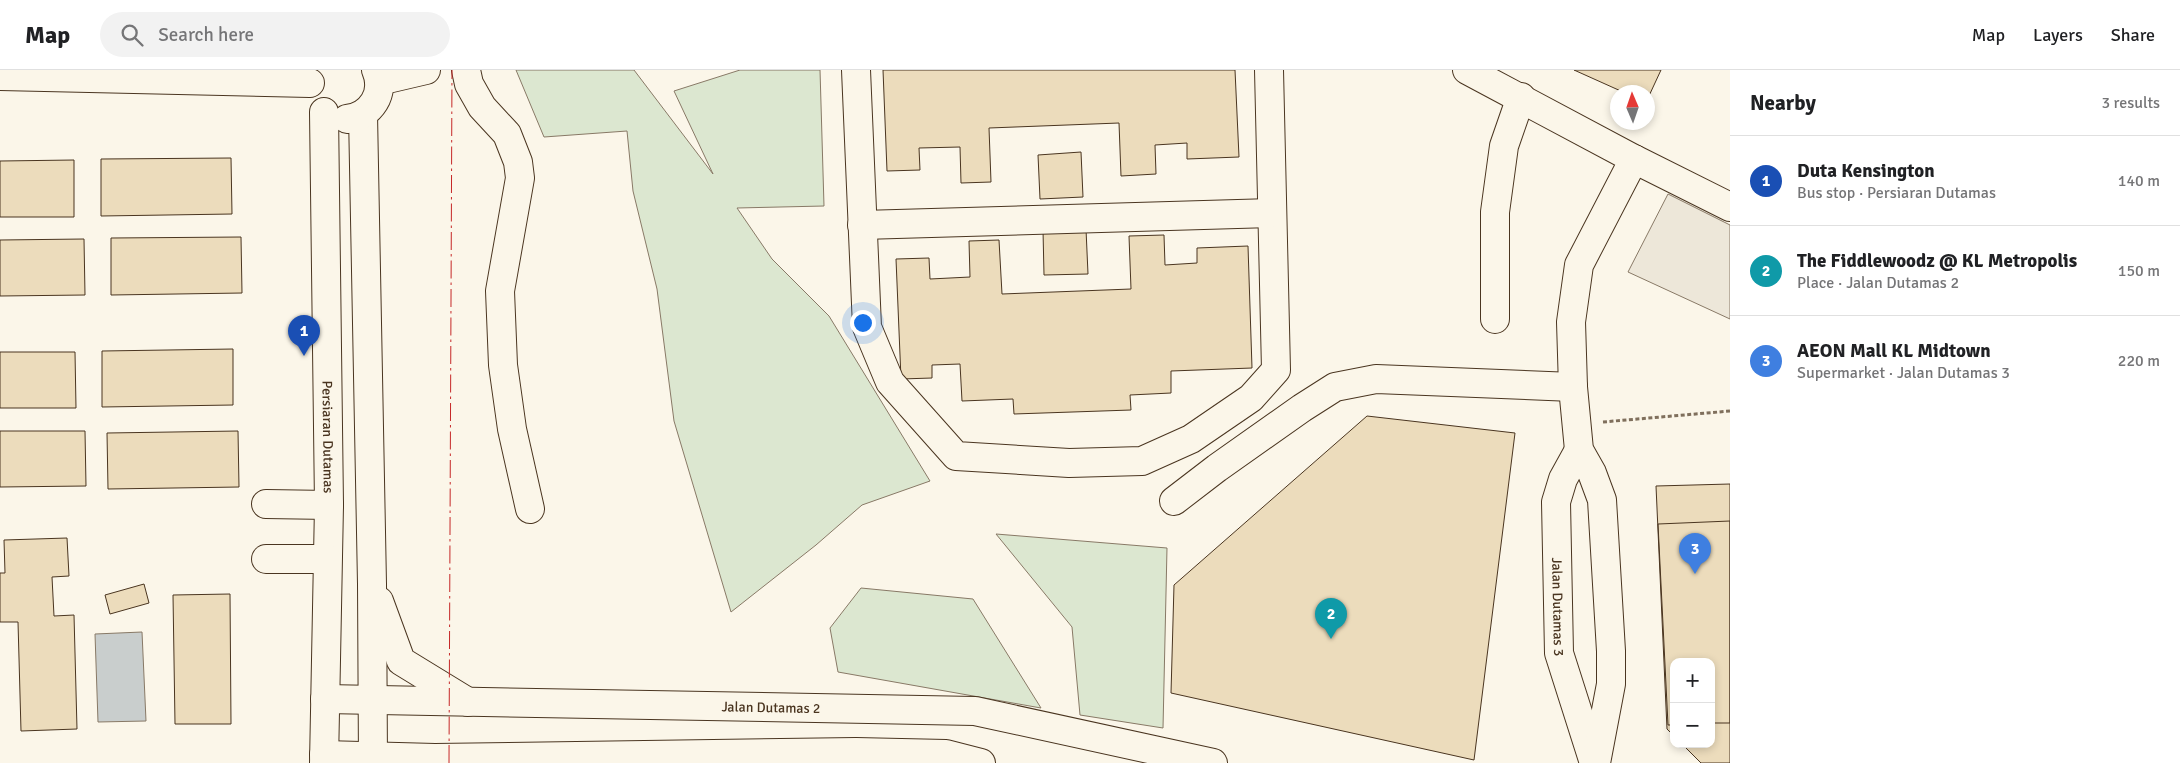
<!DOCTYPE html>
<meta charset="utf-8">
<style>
body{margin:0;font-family:Signika,sans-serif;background:#f2f2f2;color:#202124}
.controls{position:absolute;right:15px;bottom:15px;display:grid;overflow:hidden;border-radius:10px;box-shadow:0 2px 8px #0003}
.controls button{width:45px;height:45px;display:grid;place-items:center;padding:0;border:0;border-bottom:1px solid #e0e0e0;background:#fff;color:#202124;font:25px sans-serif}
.compass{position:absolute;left:1610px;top:15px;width:45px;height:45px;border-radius:50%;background:#fff;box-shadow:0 2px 8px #0003;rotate:358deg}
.you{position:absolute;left:862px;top:252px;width:18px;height:18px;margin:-12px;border:4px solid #fff;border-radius:50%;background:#1a73e8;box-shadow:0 0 0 8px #1a73e833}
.badge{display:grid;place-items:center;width:32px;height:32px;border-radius:50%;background:#ea580c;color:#fff;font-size:16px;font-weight:700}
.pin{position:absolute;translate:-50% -41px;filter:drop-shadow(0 1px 2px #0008)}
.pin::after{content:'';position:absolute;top:26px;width:18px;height:15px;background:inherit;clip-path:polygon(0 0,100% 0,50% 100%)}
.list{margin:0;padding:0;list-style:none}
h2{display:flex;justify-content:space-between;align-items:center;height:65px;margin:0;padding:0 20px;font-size:21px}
h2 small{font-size:16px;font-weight:400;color:#757577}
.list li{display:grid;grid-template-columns:32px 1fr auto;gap:15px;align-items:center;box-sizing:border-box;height:90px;padding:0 20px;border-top:1px solid #e0e0e0}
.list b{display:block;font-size:19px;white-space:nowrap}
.list p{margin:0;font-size:16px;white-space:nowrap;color:#757577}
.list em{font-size:16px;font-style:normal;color:#757577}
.icon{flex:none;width:28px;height:28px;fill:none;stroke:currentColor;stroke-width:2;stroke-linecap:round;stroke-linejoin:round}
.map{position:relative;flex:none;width:1730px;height:693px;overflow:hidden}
header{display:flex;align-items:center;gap:30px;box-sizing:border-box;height:70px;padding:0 25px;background:#fff;border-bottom:1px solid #e0e0e0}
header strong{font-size:24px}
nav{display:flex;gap:28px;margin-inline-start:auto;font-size:18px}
.search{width:350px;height:45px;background:#f2f2f2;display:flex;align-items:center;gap:12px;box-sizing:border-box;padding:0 18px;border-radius:28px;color:#757577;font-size:19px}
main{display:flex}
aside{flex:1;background:#fff}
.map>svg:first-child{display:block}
</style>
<header>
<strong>Map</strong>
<div class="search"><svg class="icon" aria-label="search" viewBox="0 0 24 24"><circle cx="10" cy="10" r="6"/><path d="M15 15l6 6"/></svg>Search here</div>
<nav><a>Map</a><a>Layers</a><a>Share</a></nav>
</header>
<main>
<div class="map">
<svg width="1730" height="693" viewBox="0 0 1730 693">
<rect width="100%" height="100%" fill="#fbf6e9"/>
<path fill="#dce7d0" stroke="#887966" d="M516,0H634L713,104L674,21L740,0H820L824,136L737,138L772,189L829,246L930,411L862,435L816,475L731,542L674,351L657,219L633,121L627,61L544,67Z
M996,464L1167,478L1163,658L1080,645L1072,557Z
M861,518L973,529L1041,638L838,602L830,558Z"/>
<path fill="#ede7d9" stroke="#887966" d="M1668,124L1730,155V249L1628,202Z"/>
<path fill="#c9cecd" stroke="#887966" d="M142,562L146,651L98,652L95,564Z"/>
<path fill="#ecdcbc" stroke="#4a3520" d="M883,0H1235L1239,87L1187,89V73L1155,75L1156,104L1121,106L1119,53L989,58L991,112L961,113L960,77L919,78L920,100L887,101Z
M1574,0H1661L1648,28V22H1623Z
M1081,82L1083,127L1040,129L1038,85Z
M231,88L232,144L101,146V89Z
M74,90V147H0V91Z
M1086,159L1088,204L1044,205L1043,160Z
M1164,165L1165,195L1197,193V178L1248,176L1252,298L1171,301V323L1130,325L1131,340L1014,344L1013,329L962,331L960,294L932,295V308L901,309L896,189L929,188L930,209L970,207L969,171L999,170L1002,224L1131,219L1129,166Z
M241,167L242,223L111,225V168Z
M84,169L85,225L0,226V170Z
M233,279V335L102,337V281Z
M0,282H75L76,338H0Z
M1367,346L1515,363L1474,690L1171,623L1174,515Z
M0,361H85L86,416L0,417Z
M238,361L239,417L108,419L107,363Z
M1730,414V693H1701L1682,674H1711V592H1674V666L1667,659L1656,416Z
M1730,451V653H1711V592H1674V655H1668L1658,454Z
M67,468L69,506L52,507L54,546L74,545L77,659L21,661L18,552H0V503H5L4,470Z
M144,514L149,533L110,544L105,525Z
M230,524L231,654H175L173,525Z"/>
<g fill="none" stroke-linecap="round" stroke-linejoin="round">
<defs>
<g id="minor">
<path d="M466,0L469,14L482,37L507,64L518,92L520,108L500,221L503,295L512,359L530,439"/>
<path d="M856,0L867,257L890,312L956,386L1069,393L1142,391L1191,369L1251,328L1276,300L1269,0"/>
<path d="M1467,0L1634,89L1730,137"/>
<path d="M0,6L310,13"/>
<path d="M379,11L426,0"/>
<path id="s1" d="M324,42L329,435L324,693"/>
<path d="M363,44L372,514L373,693"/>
<path d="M347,49C371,46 386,23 376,0"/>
<path d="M862,155L1272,143"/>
<path d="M1495,249V142L1504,76L1521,27"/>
<path id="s2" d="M1579,380L1563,409L1556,432L1559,583L1594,693"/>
<path d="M1174,431L1217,398L1302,338L1335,317L1376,309L1573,317"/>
<path d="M266,434L329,435"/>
<path d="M266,489H327"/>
<path d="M379,531L401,591L468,632"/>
<path id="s3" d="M325,629L975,641L1213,693"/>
<path d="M324,685L435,688L856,682L946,684L981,693"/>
<path d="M1596,693L1611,614V581L1602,430L1592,403L1579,380L1573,317L1571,252L1579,195L1634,89"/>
</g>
</defs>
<use href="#minor" stroke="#4a3520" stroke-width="30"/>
<path stroke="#7f6f5c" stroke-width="3" stroke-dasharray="4 2.5" stroke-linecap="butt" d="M1603,352L1730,341"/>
<use href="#minor" stroke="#fbf6e9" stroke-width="28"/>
<path stroke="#c62828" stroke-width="1" stroke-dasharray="18 4 2.5 4" stroke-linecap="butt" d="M449,693L452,0"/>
</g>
<g text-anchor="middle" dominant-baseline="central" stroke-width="4" stroke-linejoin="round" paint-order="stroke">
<g font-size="14" fill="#4a3520" stroke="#fbf6e9">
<text stroke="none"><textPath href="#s1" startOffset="325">Persiaran Dutamas</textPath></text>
<text stroke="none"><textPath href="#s2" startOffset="162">Jalan Dutamas 3</textPath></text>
<text stroke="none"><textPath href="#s3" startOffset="446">Jalan Dutamas 2</textPath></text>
</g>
</g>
</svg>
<div class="controls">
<button>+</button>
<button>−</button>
</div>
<svg class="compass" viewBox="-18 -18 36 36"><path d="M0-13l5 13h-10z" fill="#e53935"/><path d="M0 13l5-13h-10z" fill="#757577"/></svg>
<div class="you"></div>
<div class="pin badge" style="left:304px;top:286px;background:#1a4fb4">1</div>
<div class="pin badge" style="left:1331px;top:569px;background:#0f9aa8">2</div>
<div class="pin badge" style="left:1695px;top:504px;background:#3f7fe0">3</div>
</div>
<aside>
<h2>Nearby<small>3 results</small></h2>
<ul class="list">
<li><span class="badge" style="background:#1a4fb4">1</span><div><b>Duta Kensington</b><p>Bus stop · Persiaran Dutamas</p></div><em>140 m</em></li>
<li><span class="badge" style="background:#0f9aa8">2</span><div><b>The Fiddlewoodz @ KL Metropolis</b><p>Place · Jalan Dutamas 2</p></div><em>150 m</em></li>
<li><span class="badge" style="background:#3f7fe0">3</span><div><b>AEON Mall KL Midtown</b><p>Supermarket · Jalan Dutamas 3</p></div><em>220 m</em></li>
</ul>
</aside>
</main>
